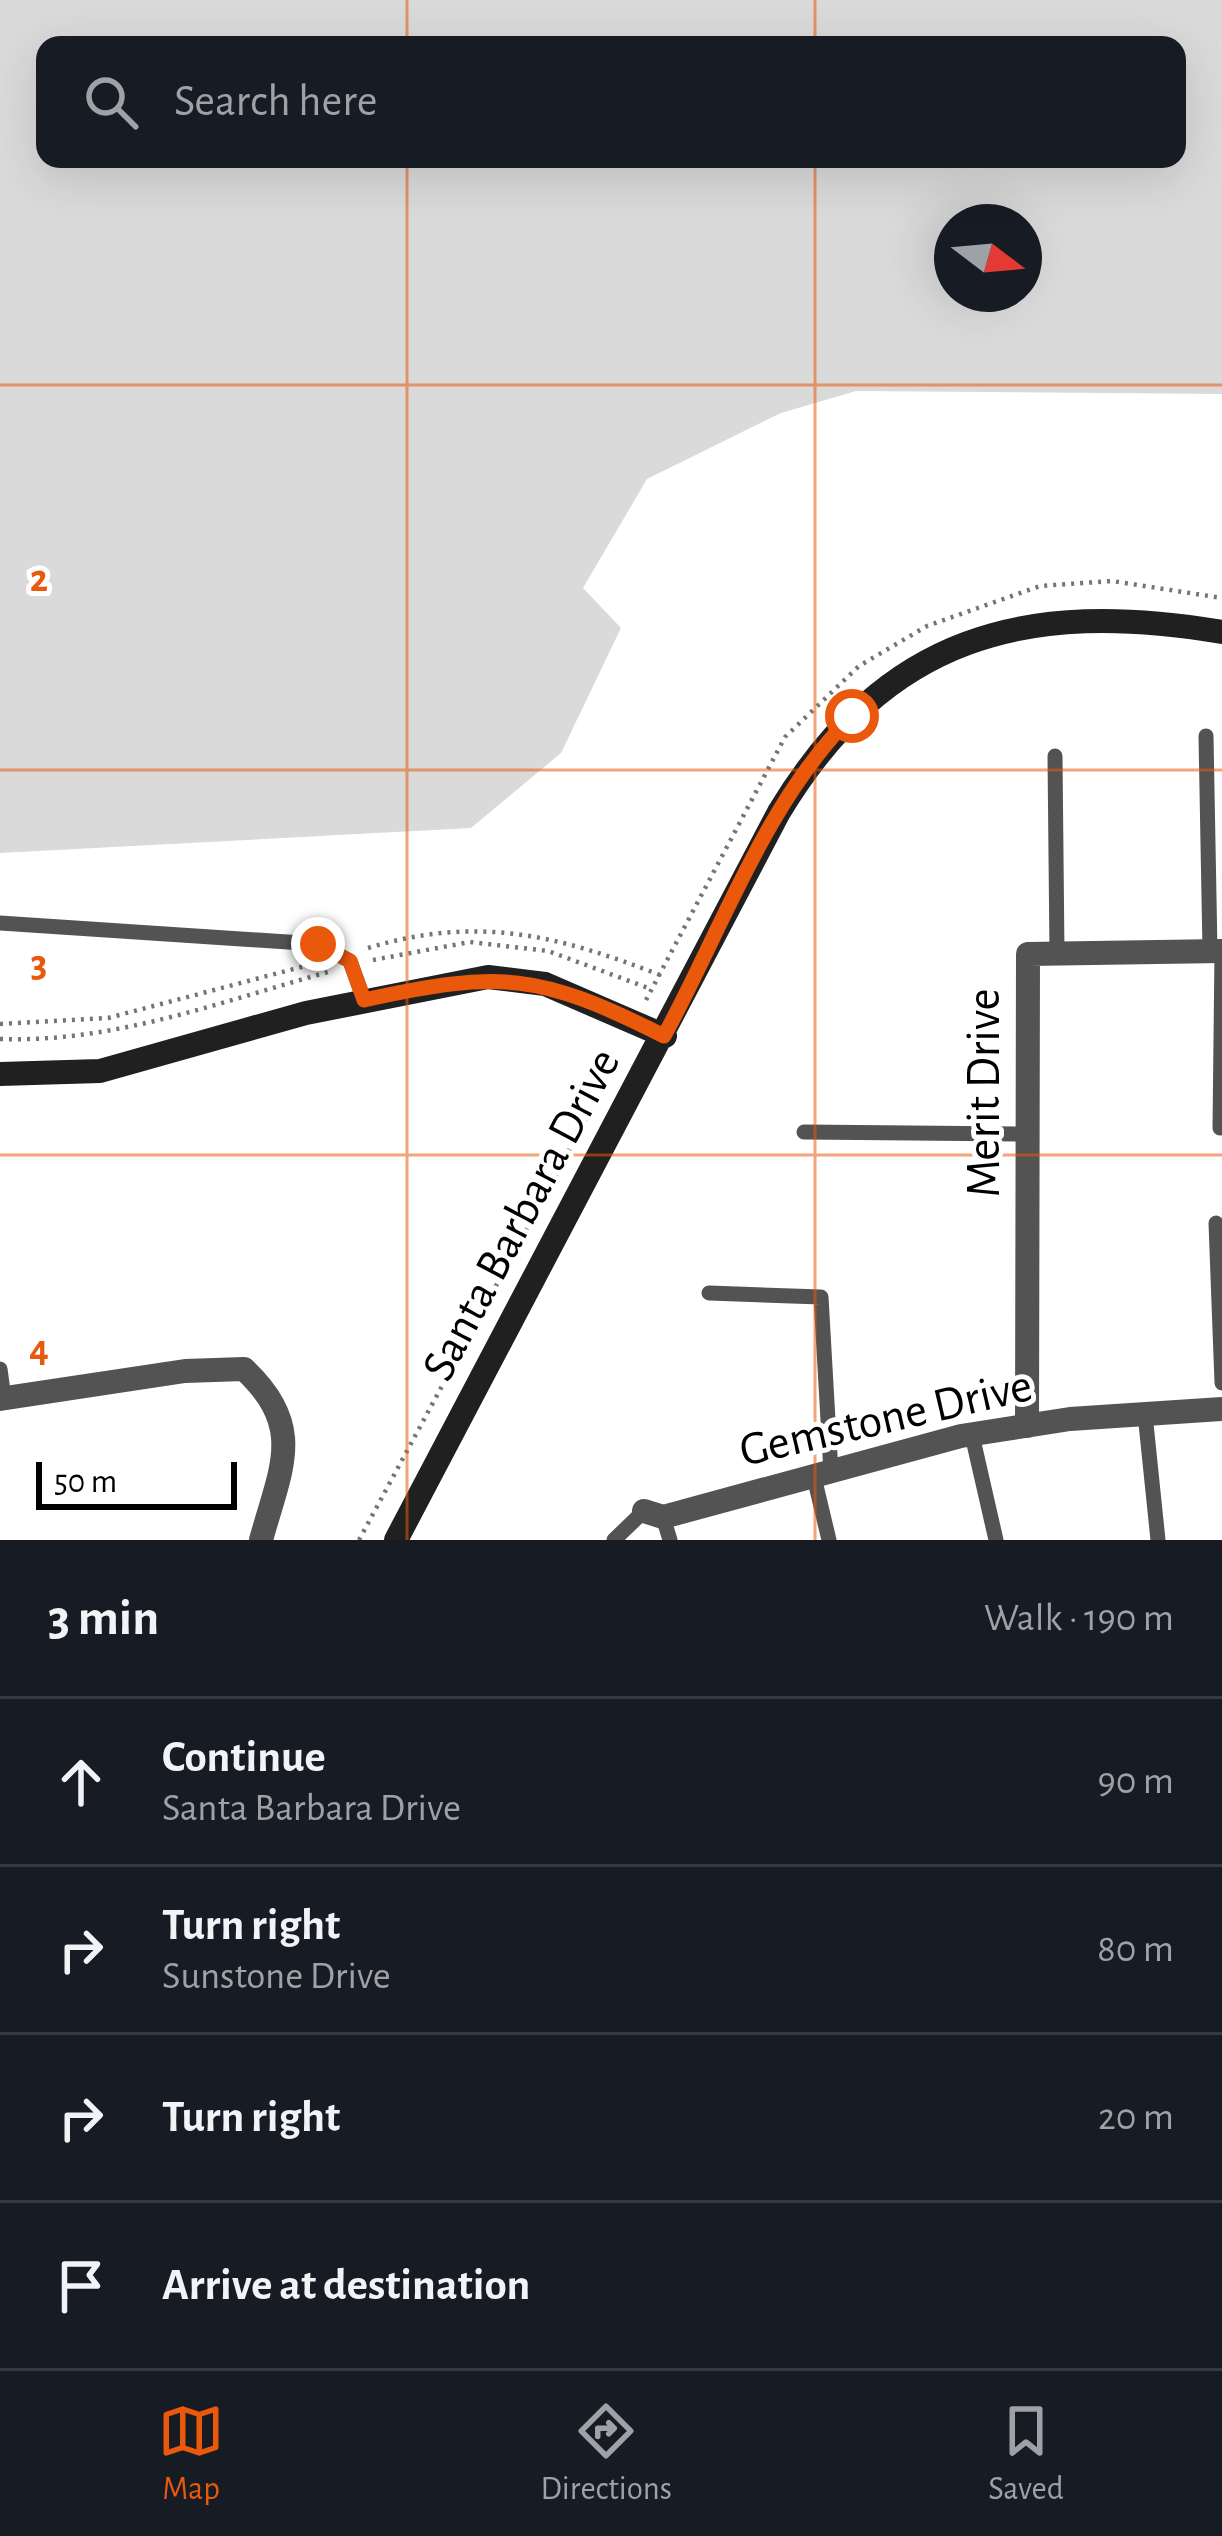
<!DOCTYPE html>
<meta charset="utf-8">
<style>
body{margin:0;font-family:"Alegreya Sans",sans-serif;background:#20242c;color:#f1f3f6}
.compass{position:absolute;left:934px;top:204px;width:108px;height:108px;border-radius:50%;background:#171b24;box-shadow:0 12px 48px #0002;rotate:106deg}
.scale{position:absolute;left:36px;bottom:30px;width:201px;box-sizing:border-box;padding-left:12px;border:6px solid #000;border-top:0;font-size:33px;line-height:42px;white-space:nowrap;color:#000;-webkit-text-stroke:9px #fff;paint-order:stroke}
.stop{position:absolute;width:36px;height:36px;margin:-27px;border:9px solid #ea580c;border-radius:50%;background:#fff}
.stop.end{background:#ea580c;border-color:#fff;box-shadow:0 3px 12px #0008}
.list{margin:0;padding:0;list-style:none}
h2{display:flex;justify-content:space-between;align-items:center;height:156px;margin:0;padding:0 48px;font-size:51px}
h2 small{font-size:39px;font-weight:400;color:#9ea1a6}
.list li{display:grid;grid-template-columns:78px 1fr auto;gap:36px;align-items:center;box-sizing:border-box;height:168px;padding:0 48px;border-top:3px solid #363941}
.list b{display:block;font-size:45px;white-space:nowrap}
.list p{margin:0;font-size:39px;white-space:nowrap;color:#9ea1a6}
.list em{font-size:39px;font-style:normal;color:#9ea1a6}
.icon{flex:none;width:66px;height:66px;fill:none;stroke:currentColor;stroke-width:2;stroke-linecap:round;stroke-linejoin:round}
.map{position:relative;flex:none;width:1222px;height:1540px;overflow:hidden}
.search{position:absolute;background:#171b24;box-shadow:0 12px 48px #0002;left:36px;right:36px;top:36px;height:132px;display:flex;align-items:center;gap:30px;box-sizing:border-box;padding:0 42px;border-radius:24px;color:#9ea1a6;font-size:45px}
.sheet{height:828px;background:#171b24}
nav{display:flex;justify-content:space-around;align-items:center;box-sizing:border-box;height:168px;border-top:3px solid #363941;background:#171b24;font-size:33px;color:#9ea1a6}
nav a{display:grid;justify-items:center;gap:6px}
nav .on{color:#ea580c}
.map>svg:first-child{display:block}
</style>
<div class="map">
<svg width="1222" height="1540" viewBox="0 0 1222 1540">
<rect width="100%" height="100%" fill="#fff"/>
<path fill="#dadada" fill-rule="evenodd" d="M0,0H1222V394L856,391L781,413L647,479L583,588L621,628L561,753L471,828L0,853ZM45,45H1177V159H45ZM952,222H1024V294H952Z"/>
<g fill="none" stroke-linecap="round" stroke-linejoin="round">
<path stroke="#757575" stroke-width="4.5" stroke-dasharray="3 6" stroke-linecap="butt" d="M368,948C477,915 557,935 660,975
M373,960L470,942L548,951L651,989
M646,1000L785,737L859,666L927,626L1040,586L1112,581L1222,598
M0,1024L108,1018L305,966
M0,1039C113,1043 220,1002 328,972
M359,1540L587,1117"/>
<path stroke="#535353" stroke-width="15" d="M1206,736L1210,951
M1055,756L1057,954
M0,923L318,944L350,961L364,1000
M1220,1128L1222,951
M804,1132L1026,1134
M1216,1223L1222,1383
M709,1293L821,1297L831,1473
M0,1369L4,1398
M1145,1414L1158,1540
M972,1435L996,1540
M814,1477L829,1540
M663,1517L670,1540
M614,1540L644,1511"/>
<path stroke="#535353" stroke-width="24" d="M0,1399L185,1371L244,1369C306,1427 281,1467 261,1540
M1027,1426L1028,954L1222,951
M644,1511L663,1517L961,1436L1070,1419L1222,1409"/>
<path stroke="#202020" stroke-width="24" d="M0,1074L100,1071L306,1013L488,977L545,984L665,1036
M396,1540L779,812C886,635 1026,599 1222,632"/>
</g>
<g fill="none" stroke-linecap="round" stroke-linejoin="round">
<path stroke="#ea580c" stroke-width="15" d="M318,944L350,961L364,1000C500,970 539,973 664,1036C722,930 765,802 852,716"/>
</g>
<path fill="none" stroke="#e8590c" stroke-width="3" stroke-opacity="0.55" d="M407,0V45M815,0V45M407,159V1540M815,159V1540M0,385H1222M0,770H1222M0,1155H1222"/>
<g text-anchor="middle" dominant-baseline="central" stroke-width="10" stroke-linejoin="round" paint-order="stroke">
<g font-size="48" fill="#000" stroke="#fff">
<text transform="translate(985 1093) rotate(-90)">Merit Drive</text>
<text transform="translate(522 1215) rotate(-62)">Santa Barbara Drive</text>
<text transform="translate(886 1419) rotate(-13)">Gemstone Drive</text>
</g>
</g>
<g font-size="39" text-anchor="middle" font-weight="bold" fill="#e8590c" stroke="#fff" stroke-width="10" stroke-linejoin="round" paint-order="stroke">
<text x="39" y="591">2</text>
<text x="39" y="976">3</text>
<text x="39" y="1361">4</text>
</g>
</svg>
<svg class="compass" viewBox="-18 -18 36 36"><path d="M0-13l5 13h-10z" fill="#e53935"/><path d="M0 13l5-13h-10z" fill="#9ea1a6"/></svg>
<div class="scale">50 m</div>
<div class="stop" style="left:852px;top:716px"></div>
<div class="stop end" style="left:318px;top:944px"></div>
<div class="search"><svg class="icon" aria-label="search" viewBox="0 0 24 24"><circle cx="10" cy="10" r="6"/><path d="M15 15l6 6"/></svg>Search here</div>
</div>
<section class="sheet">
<h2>3 min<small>Walk · 190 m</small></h2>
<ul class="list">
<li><svg class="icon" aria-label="ahead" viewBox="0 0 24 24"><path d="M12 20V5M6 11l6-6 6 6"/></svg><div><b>Continue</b><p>Santa Barbara Drive</p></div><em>90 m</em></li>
<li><svg class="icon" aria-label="right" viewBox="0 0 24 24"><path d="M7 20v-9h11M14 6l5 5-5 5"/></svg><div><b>Turn right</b><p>Sunstone Drive</p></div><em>80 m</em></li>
<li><svg class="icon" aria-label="right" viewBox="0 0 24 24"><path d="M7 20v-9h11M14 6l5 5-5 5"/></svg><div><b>Turn right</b></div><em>20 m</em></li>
<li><svg class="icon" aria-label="arrive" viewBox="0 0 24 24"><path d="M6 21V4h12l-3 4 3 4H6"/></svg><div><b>Arrive at destination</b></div></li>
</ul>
</section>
<nav>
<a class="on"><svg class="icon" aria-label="map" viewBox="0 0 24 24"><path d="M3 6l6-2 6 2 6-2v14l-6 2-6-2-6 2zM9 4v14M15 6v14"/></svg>Map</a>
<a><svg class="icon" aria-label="directions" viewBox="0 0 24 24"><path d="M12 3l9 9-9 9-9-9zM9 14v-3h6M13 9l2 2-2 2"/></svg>Directions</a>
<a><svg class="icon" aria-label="saved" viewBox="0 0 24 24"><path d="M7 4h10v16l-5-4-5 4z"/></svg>Saved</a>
</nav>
